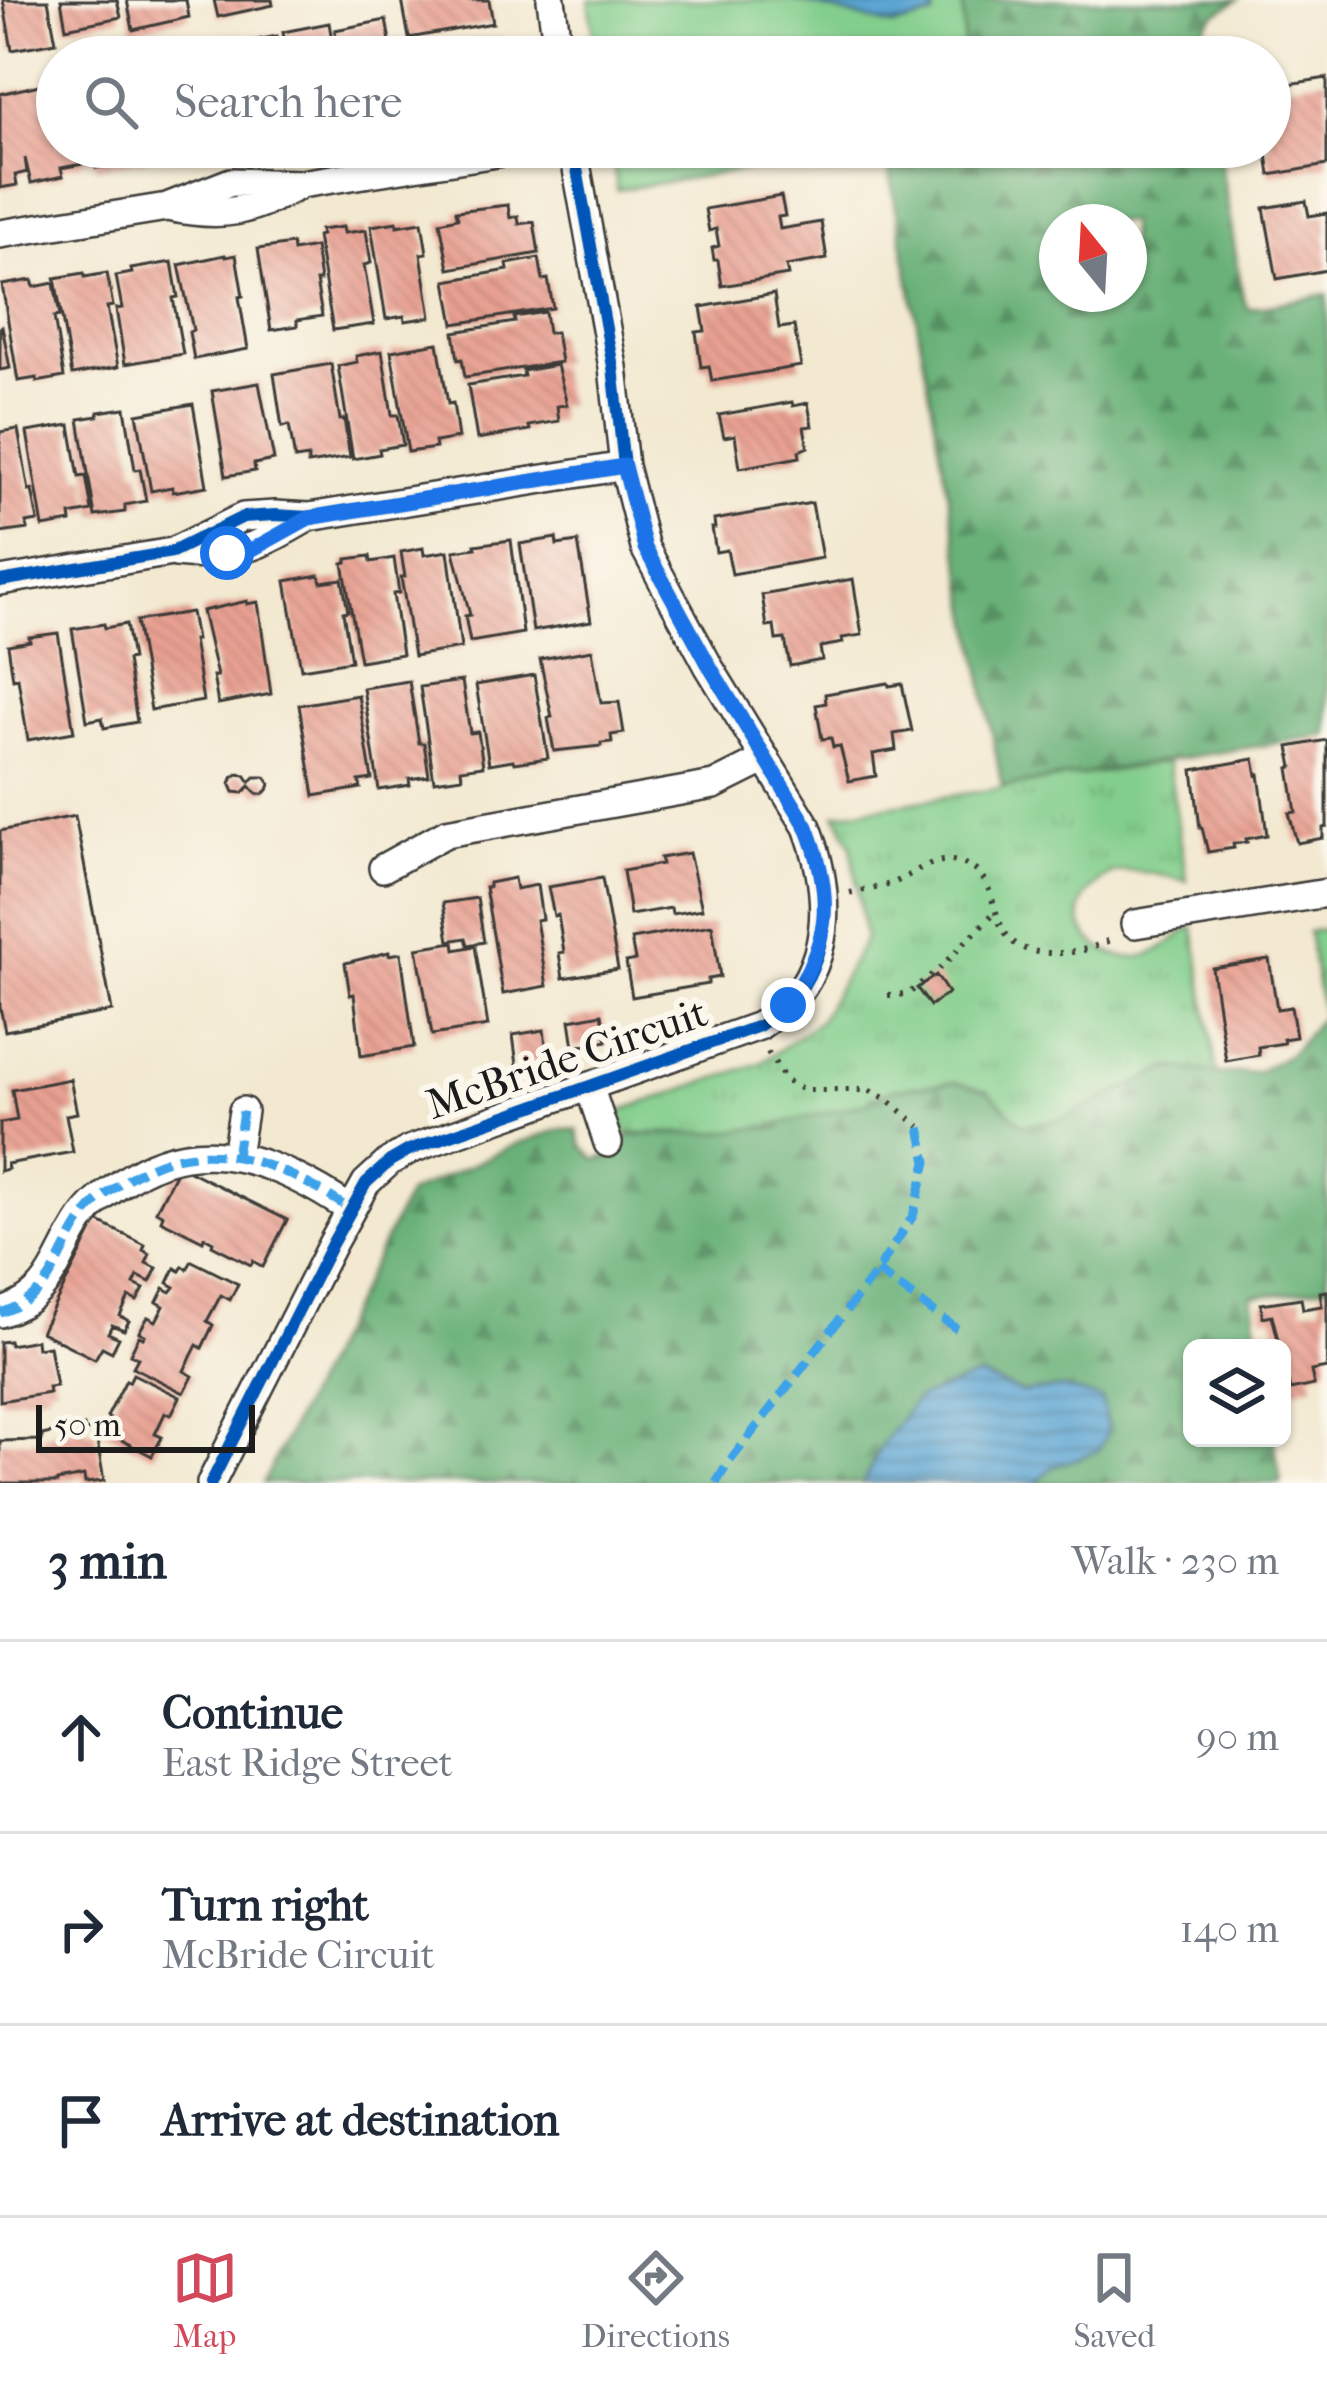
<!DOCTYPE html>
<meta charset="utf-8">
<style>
body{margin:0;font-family:"IM FELL French Canon",serif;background:#f6f6f7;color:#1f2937}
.controls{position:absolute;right:36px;bottom:36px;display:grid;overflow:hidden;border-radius:18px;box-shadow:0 3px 9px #0004}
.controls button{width:108px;height:108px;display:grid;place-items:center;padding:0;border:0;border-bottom:3px solid #e0e1e3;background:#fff;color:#1f2937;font:60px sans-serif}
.compass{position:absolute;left:1039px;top:204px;width:108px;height:108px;border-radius:50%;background:#fff;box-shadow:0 3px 9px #0004;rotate:342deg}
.scale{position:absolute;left:36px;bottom:30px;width:219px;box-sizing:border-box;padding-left:12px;border:6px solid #1c1c1c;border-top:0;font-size:33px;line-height:42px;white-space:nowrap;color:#1c1c1c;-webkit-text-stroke:9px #fbf7ec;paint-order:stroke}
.stop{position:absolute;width:36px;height:36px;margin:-27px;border:9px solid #1a73e8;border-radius:50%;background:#fff}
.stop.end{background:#1a73e8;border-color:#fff;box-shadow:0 3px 12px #0008}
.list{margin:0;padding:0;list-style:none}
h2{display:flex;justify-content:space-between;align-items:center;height:156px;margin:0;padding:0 48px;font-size:51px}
h2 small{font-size:39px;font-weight:400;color:#747a83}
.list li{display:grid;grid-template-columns:78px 1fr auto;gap:36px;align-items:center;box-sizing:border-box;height:192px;padding:0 48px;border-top:3px solid #e0e1e3}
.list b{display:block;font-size:45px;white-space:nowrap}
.list p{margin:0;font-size:39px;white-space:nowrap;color:#747a83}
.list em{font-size:39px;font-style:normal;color:#747a83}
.icon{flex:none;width:66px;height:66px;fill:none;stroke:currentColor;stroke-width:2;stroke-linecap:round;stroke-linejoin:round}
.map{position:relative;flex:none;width:1327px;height:1483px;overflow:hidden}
.search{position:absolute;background:#fff;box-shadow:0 3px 9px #0004;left:36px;right:36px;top:36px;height:132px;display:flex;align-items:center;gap:30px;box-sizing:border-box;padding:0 42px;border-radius:66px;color:#747a83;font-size:45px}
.sheet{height:732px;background:#fff}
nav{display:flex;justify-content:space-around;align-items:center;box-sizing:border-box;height:168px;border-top:3px solid #e0e1e3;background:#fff;font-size:33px;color:#747a83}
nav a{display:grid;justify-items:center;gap:6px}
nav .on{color:#d1495b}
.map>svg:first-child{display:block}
</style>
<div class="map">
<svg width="1327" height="1483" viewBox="0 0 1327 1483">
<defs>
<pattern id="forest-firs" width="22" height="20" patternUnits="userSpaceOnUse" patternTransform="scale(3)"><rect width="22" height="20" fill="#69b178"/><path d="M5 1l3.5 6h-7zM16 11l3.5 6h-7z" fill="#568f62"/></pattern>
<pattern id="park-tufts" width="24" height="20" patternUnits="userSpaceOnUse" patternTransform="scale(3)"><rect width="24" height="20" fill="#82ce8c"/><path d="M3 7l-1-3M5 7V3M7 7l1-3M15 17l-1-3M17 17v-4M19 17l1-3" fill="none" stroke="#70b078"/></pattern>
<pattern id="water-rules" width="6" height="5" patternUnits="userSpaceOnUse" patternTransform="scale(3)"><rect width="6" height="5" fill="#5ca5d3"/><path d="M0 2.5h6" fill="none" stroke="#4b86aa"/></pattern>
<pattern id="building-back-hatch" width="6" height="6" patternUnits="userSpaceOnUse" patternTransform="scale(3)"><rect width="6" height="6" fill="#e8a092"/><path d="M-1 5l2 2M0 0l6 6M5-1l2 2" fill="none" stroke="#c6897d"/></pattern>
</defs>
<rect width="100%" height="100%" fill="#fbf7ec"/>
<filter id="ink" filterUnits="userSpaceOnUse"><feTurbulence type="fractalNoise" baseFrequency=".00833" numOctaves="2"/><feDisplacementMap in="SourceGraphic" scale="24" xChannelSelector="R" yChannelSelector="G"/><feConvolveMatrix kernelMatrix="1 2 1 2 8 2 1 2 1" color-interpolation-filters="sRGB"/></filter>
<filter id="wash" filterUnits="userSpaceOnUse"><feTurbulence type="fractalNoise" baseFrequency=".004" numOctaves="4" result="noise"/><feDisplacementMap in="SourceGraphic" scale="48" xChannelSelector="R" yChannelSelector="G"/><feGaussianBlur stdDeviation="2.7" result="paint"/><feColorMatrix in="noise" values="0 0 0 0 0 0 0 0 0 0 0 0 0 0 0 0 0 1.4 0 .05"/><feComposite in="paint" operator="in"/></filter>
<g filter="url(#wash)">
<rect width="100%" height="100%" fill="#f3e9d1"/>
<path fill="#82ce8c" stroke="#4f7554" stroke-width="3" d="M589,0H793L893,26L933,16L934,0H964V57H597Z
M611,147H885L617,190Z"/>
<path fill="url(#forest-firs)" stroke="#42664a" stroke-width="3" fill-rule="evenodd" d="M963,0H1238L1213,16L1200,32L1202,57H964Z
M1218,147L1243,298L1248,309L1327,294V735L1002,787L885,147ZM1129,222V294H1057V222Z
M1327,1011V1286L1288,1293L1252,1295L1260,1348H1192V1438H1274L1281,1483H1035L1053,1467L1098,1451L1062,1388L1022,1393L979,1376L882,1444L863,1483H263L408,1194L519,1143L562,1129L577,1130L582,1146L596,1160L616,1153L625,1139L632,1135L714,1133L771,1126L861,1104L895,1088L956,1082L988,1091L1023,1125L1059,1120L1170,1067L1217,1074L1257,1072L1291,1053Z"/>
<path fill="url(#park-tufts)" stroke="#4f7554" stroke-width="3" d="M1168,762L1187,881C1169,877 1130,867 1113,873C1107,875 1103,880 1098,884C1049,919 1110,977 1157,951C1168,946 1178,936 1188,929L1194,928L1217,1074L1170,1067L1060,1120L1023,1125L988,1091L955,1082L896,1088L861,1104L771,1126L714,1133H624L617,1112L761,1063L819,1021L865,939L851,844L836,814Z
M1327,929V1040L1308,932Z"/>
<path fill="url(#water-rules)" stroke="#3c6078" stroke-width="3" d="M793,0H934V16L893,26Z
M979,1376L1022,1393L1062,1388L1102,1399L1108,1433L1098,1451L1053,1467L1035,1483H863L882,1444L916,1399Z"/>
<g id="blocks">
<path fill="url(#building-back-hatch)" d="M3,0H48L56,42L12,50Z
M61,0H117L121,17L66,28Z
M127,0H186L189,17L133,30Z
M214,0H272L273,5L218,17Z
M402,0H489L493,23L409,38Z
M386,20L393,57H340L335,30Z
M329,23L335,57H287L283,32Z
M277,36L281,57H227L225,46Z
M497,38L501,57H418L417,52Z
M1327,78V165L1270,175L1266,147H1270V87Z
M57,81V147H144L146,160L96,168L94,157L82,159L83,164L61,168L63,176L31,183L25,158L27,172L15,175L17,185L0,188V94Z
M149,147H189V150L150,156Z
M781,196L785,216L778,217L780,229L821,222L827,259L786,266L788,275L722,286L718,260H714L712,248L719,246L716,229L709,231L705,209Z
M1306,201L1309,216L1327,213V270L1277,279L1264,208Z
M508,205L510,218L518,216L519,224L534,222L539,253L449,269L440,222L458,218L456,211Z
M397,222V226L422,222L427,253L421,254L431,317L405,321L404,316L386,319L371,226Z
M343,227L344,233L366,230L371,263L364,265L374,324L333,330L317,236L321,235L320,230Z
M292,244L293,251L315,247L320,281H316L322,316L297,320V326L271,330L258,249Z
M225,255L226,257L236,255L243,296L239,297L248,349L194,359L189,332L193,330L179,265Z
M539,258L543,280L548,279L553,308L454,324L446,281L508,270L507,264Z
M172,262L178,297L173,298L183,354L125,364L116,309L122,308L116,276L132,273L131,269Z
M84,273L85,277L107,273L113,306L107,307L118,367L72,375L55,278Z
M32,280L34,287L54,283L60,316L54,317L64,377L37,382V378L18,381L2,285Z
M774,294L779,328L794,326L801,366L712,381L709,366L701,367L696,332L705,331L701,307Z
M545,312L548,333L556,332L561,362L465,377L462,359L458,360L454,332L515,322L514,317Z
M2,326L10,368L0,370V327Z
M438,343L448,404L453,403L458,438L435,442L436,448L408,452L391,351Z
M382,351L392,415H398L403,445L379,449L380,454L353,459L338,366L357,362L356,356Z
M331,364L340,420L344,419L350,457L308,464V457L295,459L289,425L282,427L274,374Z
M557,365L567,405L557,406L559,421L529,426L530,430L477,439L468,385L524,376L523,371Z
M259,383L274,460L254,464L255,471L226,476L212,391Z
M792,402L793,406L808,403L812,426L804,427L808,447L799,451L800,457L740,468L735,435L724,437L719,415Z
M193,404L207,486L173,492L172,487L151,491L137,414Z
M125,408L135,470L140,469L146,501L125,505V512L95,516L79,419L98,416V412Z
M70,425L79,477L86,476L92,511L70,515L71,522L43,527L27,432Z
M18,429L29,491L32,490L38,521L26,523L28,529L0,533V432Z
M812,503L822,558L732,574L727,550L716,552L712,528H715L714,520Z
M556,538L557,545L578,542L591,621L533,631L520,544Z
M511,540L523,633L470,642L465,616L470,615L454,551L476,548L475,545Z
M423,548L424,555L448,551L461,648L414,656L401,577H405L401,552Z
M370,556L371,562L394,558L399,593L393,594L402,654L360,661L343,563L347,562V559Z
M319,575L321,582L342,579L348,611L343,612L351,661L301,669L286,581Z
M853,579L862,635L842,638L843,643L820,647L822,660L790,666L785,639L776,640L774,626L767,627L762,595Z
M247,601V604L258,602L271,694L218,704L213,676H217L202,611Z
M191,612L196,640H193L203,701L151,710L136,621Z
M104,624L105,628L126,624L132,659L127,660L137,722L104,728L102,718L87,721L72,629Z
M58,633L74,732L28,740L18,678L13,679L8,645L30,641L29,637Z
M592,650L601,703L619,702L624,733L611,735L612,742L601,743V746L554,751L548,718L552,717L540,659Z
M534,675L548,758L514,763L513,760L489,764L476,685Z
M409,681L419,743H424L429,776L409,779L410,785L379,790L363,688Z
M462,681L470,733L478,732L483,766L461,769L462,777L434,781L420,687Z
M888,683L889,686L902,684L912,731L894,734L896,750L873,754L876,776L849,781L840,746L833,747L831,738L822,739L816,705L826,703L825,694Z
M358,695L372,779L359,781L361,788L314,796L299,705Z
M1327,740V827L1323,828V838L1297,843L1289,813L1296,812L1289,768L1293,767L1289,747Z
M1254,759L1257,775L1259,774L1267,835L1246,839L1247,842L1233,844L1234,848L1208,852L1202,828H1200L1193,770Z
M238,774L245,775L250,782L255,777H265L270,784L268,790L263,794H257L250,786L243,793L234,792L230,783L233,777Z
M75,816L112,1011L5,1031L0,1007V831Z
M689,853L702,909L672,914L671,908L630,915L623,871L662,864L660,858Z
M514,878L516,889L537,885L542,919L536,920L547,986L503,994L485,887H489V883Z
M602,878L618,969L563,978L559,953L564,952L558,915L554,916L548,887Z
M477,898L484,942L468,945L466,938L449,941L443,903Z
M712,925L720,977L708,979V984L632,997L626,962L635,960L631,939Z
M454,942L455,950L475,946L488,1026L432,1035L417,948Z
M389,952V955L401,953L414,1047L361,1056L354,994L350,995L345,963Z
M1269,959L1277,1009L1291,1007L1296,1037L1283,1039L1284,1043L1258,1047L1259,1055L1226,1061L1212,968Z
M936,975L948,993L930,1006L917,988Z
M602,1014L607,1041L574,1047L570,1020Z
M544,1030L548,1060L517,1065L513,1035Z
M70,1079L77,1113L66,1115L73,1152L7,1164L8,1169L0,1171V1123L17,1120L12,1090Z
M179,1166L287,1220L263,1267L253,1261L251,1265L212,1245L213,1242L204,1237L203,1241L161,1220L163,1215L156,1211Z
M97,1221L145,1245L143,1250L150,1254L146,1263L157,1268L150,1282L138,1276L134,1284L144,1289L137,1301L129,1297L120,1316L129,1321L124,1330L112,1325L108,1333L119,1338L112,1352L102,1347L95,1359L41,1332Z
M192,1261L238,1284L230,1300L221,1295L207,1321L213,1325L202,1348L197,1345L184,1371L193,1376L184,1393L133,1367L138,1358L130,1354L139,1336L143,1338L145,1335L139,1332L148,1317L156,1321L164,1306L157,1302L164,1288L171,1292L175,1287L168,1283L175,1268L180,1271L183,1266L187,1269Z
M1327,1291V1368L1311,1371L1314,1385L1290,1390L1272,1315L1263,1317L1261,1304L1301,1298L1303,1309L1322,1306L1320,1292Z
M36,1340L37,1348L49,1346L56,1386L48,1387L49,1393L0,1401V1342L9,1341L10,1345Z
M133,1374L180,1397L171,1415L165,1413L155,1434L162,1437L152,1456L104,1431L110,1419L107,1417L126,1380L129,1382Z
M84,1426L85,1431L95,1429L104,1481L85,1483L84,1476L57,1481V1483H0V1441L42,1440V1435Z"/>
</g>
</g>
<g filter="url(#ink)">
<use href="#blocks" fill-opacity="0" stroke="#3c3b37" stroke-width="3"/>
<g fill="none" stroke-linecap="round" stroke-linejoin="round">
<defs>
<path id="minor" d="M551,0L559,57
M167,207C227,219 247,212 300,185
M0,234L167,207L231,182L301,184L534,147
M176,553C234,560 261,545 309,517
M0,581L172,552L243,517L275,515L309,517L624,466
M383,868L446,833L714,785L766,759
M1135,924L1327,893
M589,1086L608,1143
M236,1156L243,1111
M0,1313C55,1295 54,1260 82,1219C93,1203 106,1194 122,1183C200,1127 280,1162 351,1210
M211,1483L332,1244L366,1183L390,1161L409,1150L759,1026C768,1019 781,1012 789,1004C835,955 829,885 807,827L709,667L645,548L624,466L613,367L573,147"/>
</defs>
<use href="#minor" stroke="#3c3b37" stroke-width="32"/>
<path stroke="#3c3b37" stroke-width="6" stroke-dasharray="3 9" stroke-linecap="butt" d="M850,893C862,890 875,889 887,885C911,878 930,855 957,862C1016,875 970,956 1057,953C1075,953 1096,948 1111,939
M888,995L908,994L940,968L994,913
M768,1052L786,1081L804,1090H868L888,1100L920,1127"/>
<use href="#minor" stroke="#fff" stroke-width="27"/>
<path stroke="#3da2ea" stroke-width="9" stroke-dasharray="18 9" stroke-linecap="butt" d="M236,1156L243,1111
M877,1271L957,1329
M0,1313C55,1295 54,1260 82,1219C93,1203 106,1194 122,1183C200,1127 280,1162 351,1210
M716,1483L727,1465L877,1271L913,1216L927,1162L920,1127"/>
<defs>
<path id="cycleway" d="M0,581L172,552L243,517L275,515L309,517L624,466
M211,1483L332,1244L366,1183L390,1161L409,1150L759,1026C768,1019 781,1012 789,1004C835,955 829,885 807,827L709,667L645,548L624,466L613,367L573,147"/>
</defs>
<use href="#cycleway" stroke="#fbf7ec" stroke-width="20"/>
<use href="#cycleway" stroke="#0057b8" stroke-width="12"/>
</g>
</g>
<g fill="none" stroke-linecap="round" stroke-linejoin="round" filter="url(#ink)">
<path stroke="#1a73e8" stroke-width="15" d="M227,553L253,549L309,518L624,466L645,548L710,667L807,827C835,898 830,942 788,1005"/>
</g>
<g text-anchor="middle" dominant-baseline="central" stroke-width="12" stroke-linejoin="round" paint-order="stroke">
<g font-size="42" fill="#1c1c1c" stroke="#fbf7ec">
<text transform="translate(567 1059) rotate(-19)">McBride Circuit</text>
</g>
</g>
</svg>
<div class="controls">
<button><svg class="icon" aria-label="layers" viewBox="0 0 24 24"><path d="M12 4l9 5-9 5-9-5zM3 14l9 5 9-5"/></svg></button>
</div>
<svg class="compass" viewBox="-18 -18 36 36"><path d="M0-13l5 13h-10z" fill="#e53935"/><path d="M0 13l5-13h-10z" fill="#747a83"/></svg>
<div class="scale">50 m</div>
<div class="stop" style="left:227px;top:553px"></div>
<div class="stop end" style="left:788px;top:1005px"></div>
<div class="search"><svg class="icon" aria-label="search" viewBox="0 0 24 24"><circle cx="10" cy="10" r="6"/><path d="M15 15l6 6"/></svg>Search here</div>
</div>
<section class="sheet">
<h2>3 min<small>Walk · 230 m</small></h2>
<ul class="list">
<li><svg class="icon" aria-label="ahead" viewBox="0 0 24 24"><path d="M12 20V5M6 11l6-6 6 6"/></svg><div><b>Continue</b><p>East Ridge Street</p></div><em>90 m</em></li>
<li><svg class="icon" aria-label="right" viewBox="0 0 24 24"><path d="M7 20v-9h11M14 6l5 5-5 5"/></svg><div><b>Turn right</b><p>McBride Circuit</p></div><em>140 m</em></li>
<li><svg class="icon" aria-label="arrive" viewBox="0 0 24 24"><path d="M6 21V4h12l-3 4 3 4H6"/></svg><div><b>Arrive at destination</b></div></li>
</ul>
</section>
<nav>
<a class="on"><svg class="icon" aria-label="map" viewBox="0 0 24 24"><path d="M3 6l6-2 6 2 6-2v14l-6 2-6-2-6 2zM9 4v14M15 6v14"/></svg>Map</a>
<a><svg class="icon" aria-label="directions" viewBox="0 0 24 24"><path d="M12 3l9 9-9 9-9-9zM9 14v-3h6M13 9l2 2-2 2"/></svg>Directions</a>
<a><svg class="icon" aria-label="saved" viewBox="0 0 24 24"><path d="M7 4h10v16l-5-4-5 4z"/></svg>Saved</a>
</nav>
